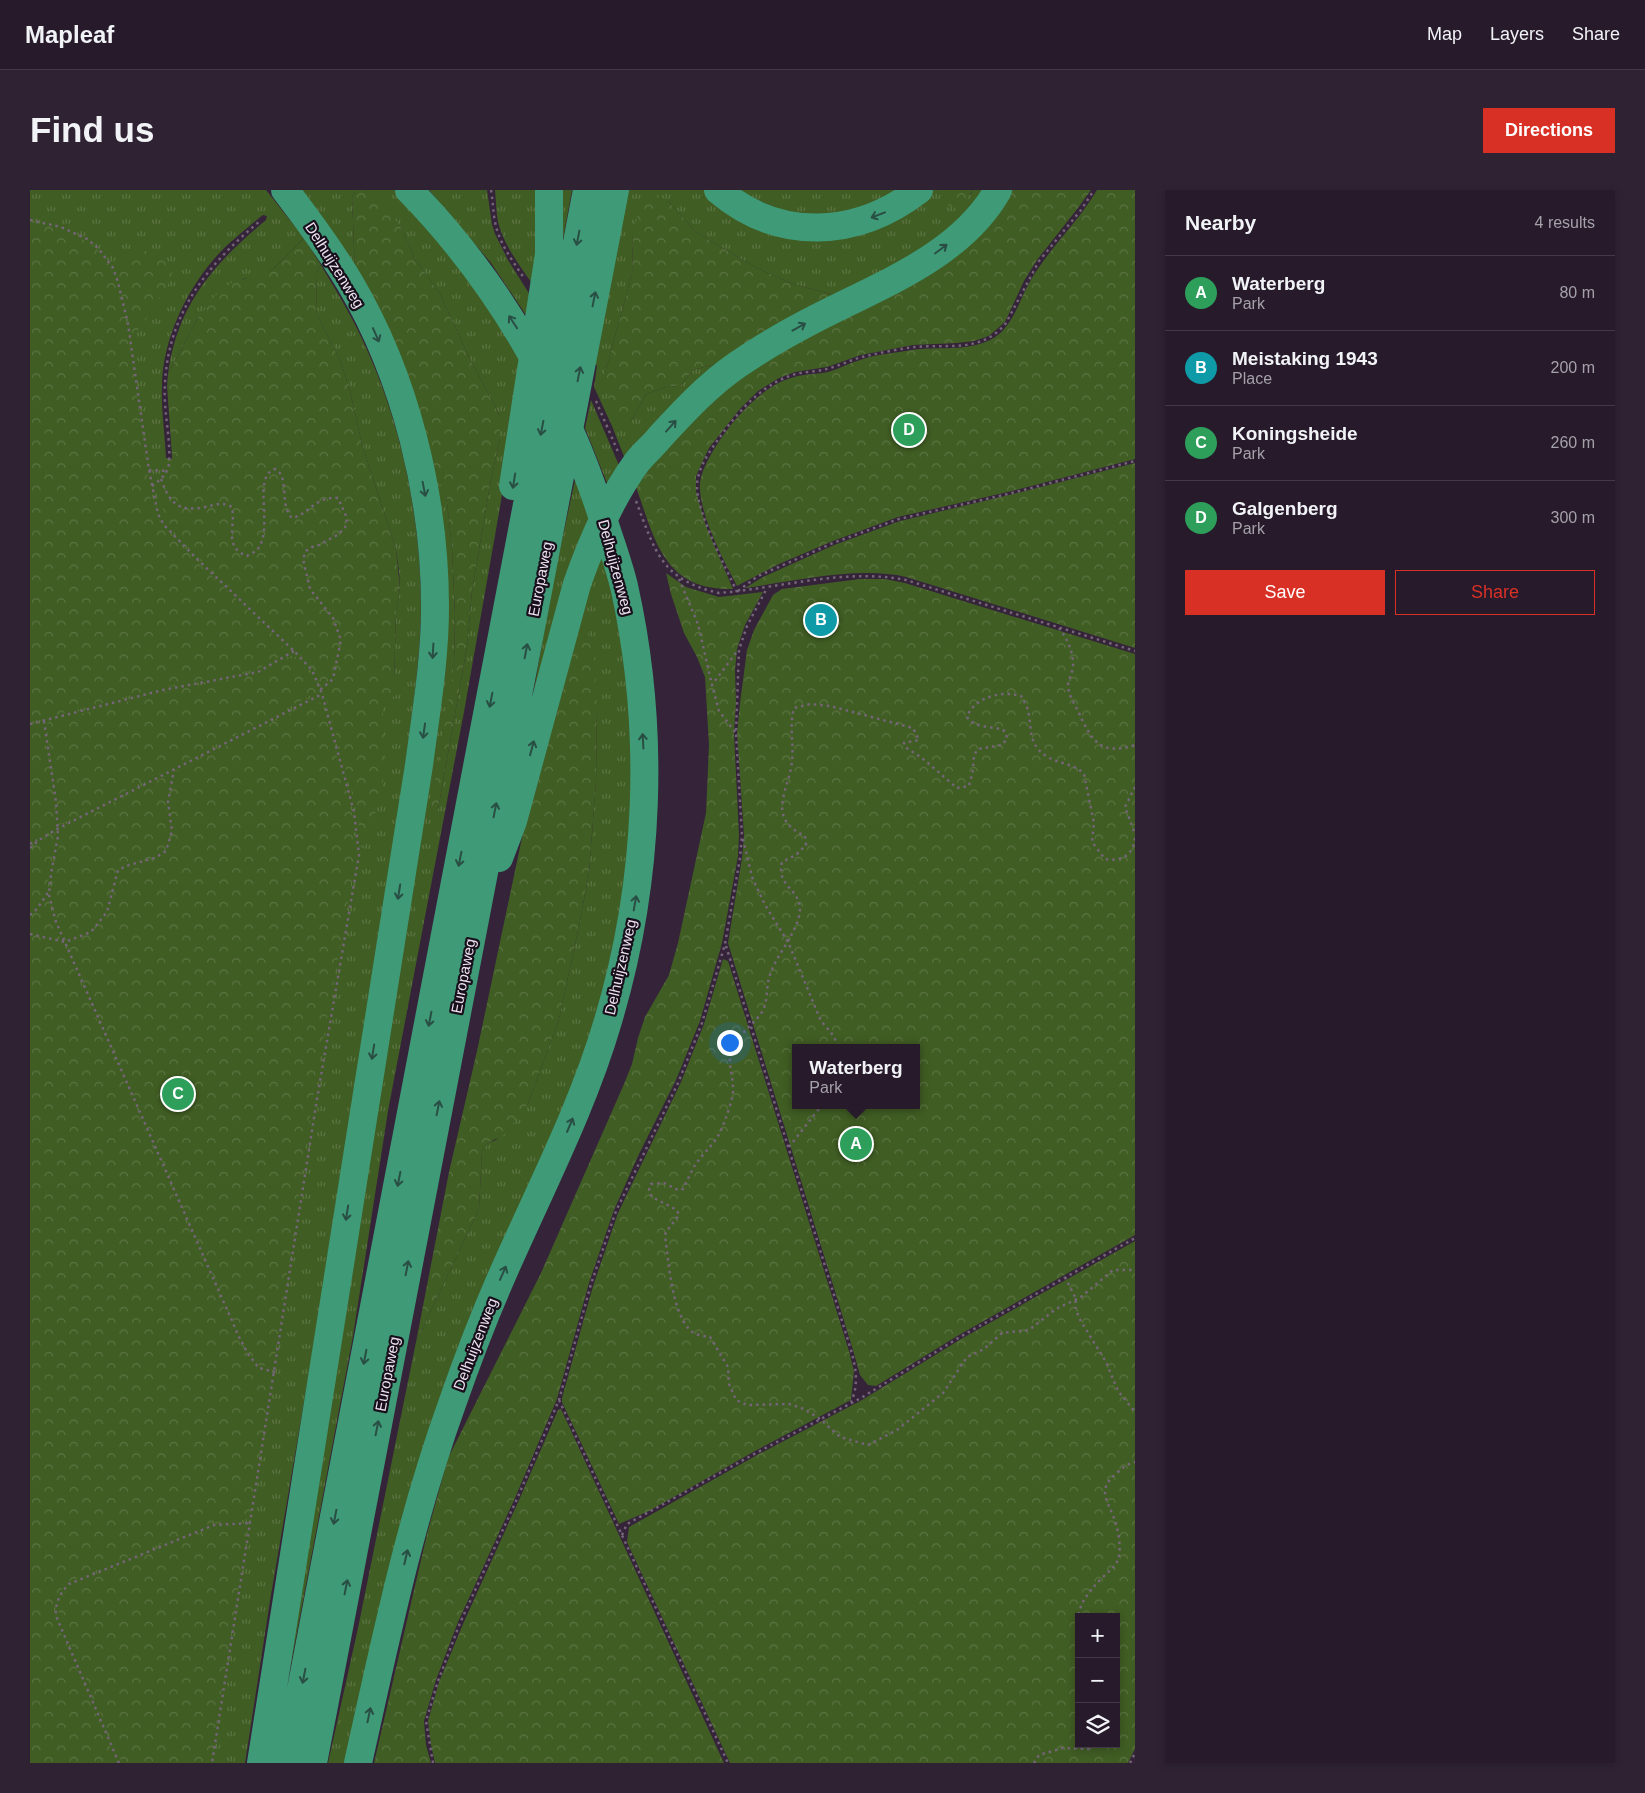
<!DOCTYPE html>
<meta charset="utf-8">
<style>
body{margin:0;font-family:Arial,sans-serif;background:#2f2333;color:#f1f3f6}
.controls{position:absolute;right:15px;bottom:15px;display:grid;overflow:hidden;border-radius:0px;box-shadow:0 2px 8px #0003}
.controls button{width:45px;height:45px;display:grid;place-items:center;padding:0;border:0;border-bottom:1px solid #433847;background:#271a2b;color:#f1f3f6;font:25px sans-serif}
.you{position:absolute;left:699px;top:852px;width:18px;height:18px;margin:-12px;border:4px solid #fff;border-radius:50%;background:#1a73e8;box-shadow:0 0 0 8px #1a73e833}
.badge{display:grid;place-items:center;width:32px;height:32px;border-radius:50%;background:#d93025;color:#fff;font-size:16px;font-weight:700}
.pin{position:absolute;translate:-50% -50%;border:2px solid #fff;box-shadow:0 1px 5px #0006}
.popup{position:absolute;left:762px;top:854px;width:128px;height:65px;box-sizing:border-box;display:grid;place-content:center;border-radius:0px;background:#271a2b;filter:drop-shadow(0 1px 4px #0005);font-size:16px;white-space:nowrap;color:#a4a1a9}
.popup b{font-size:19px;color:#f1f3f6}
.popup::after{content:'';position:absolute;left:50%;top:100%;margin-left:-10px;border:10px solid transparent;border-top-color:#271a2b}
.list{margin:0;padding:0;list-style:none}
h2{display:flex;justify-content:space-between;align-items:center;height:65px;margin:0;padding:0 20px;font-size:21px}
h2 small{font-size:16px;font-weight:400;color:#a4a1a9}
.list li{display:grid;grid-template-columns:32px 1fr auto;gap:15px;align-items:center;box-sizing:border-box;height:75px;padding:0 20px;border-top:1px solid #433847}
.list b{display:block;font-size:19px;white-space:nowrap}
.list p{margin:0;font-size:16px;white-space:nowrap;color:#a4a1a9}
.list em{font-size:16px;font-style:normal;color:#a4a1a9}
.actions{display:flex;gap:10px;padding:15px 20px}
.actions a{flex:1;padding:11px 0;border:1px solid #d93025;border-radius:0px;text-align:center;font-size:18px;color:#d93025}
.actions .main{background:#d93025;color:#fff}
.icon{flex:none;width:28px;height:28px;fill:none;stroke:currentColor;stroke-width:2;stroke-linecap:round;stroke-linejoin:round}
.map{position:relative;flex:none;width:1105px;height:1573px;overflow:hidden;border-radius:0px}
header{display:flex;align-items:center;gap:30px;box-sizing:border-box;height:70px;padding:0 25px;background:#271a2b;border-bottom:1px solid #433847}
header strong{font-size:24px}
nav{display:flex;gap:28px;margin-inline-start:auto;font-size:18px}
.intro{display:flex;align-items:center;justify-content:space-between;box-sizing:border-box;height:120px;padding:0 30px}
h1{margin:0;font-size:35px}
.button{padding:12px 22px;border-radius:0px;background:#d93025;color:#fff;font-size:18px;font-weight:700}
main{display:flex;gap:30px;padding:0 30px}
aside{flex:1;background:#271a2b;border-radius:0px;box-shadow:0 2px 8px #0003}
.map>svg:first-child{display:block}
</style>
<header>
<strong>Mapleaf</strong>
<nav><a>Map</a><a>Layers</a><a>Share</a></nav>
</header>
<div class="intro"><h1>Find us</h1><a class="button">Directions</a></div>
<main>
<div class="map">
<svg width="1105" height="1573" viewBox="0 0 1105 1573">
<defs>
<pattern id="grass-tufts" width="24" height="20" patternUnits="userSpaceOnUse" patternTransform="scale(1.25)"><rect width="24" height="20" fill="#405d23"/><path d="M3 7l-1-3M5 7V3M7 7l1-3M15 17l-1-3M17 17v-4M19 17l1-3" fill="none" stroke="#5c7443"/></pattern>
<pattern id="forest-crowns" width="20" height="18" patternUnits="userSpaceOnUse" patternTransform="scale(1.25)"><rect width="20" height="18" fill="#405d23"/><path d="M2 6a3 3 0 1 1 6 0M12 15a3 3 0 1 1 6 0" fill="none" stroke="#5c7443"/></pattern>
</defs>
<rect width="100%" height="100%" fill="#342339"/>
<path fill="url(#grass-tufts)" d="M0,0H236L274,48L241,81L231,86L213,89L168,128L138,184C147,115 184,73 236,30L237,26L233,25L229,28C214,41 197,54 184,69C155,103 133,150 132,195C131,219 135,244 136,268L149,271L352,513L364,490L366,423L370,398L369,381L366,360L332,254L320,201L311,172L287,125L286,84L291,75C301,92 312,110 321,127C374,226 398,350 389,461C385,511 377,561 370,611L281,1171L240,1411L215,1573H0Z
M267,0H326L322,7L325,83Z
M336,0H366L425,66L493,169L470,317L434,522L358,921L323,1146L258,1490L402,557L398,270L416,303L422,359L425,425L424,478L407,625L437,457L442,401L461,289L470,248V226L439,167L410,104L385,69L371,38Z
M399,0H457L462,34L465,44L478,70L500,105L498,128L461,73Z
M465,0H509L505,98C491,77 474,56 468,32C466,21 466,11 465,0Z
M524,0H542L526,87Z
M598,0H677L749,41L900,0H910L911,2L940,5L943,0H959L928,35L812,107L763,94L725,77L666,42L638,11L603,43L602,84L575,183L601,231L616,204L636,197L650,196L663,180L697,171L597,274L582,236L564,197L567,176L565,173Z
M704,0H874L827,22L765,26Z
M561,210L591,280L579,298L555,238Z
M547,281L564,331L501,517L522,396Z
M573,359L600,494L602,654L577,800L511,978L319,1573H298L328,1438L386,1152L449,1019L452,961L458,953L466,950L498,914L529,829L547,746L559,683L566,591L567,517L547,434Z"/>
<path fill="url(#forest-crowns)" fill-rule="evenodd" d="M326,0H336L355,15L371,38L385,69L410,104L439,167L470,226V248L461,289L442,401L437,457L407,625L405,626L401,622V616L424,478L425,425L422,359L416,304L398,270L325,83L322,7Z
M910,0H943C932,17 915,26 910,0Z
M979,0H1061L1048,18L1007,70L994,91L975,132L959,146L944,151L927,153L883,155L831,165L797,177L765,182L749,188L728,201L709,220L679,258L666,286V301L676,336L703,399C634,401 625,350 606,297L616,280L674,214Z
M1067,0H1105V269L978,302L868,327L803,351L749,374L707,396C693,369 673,332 670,301C668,286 678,269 686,256C704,228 734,193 768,186C778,184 788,184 798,182C809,179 819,173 830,170C846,164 865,163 882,160C908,156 935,162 960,150C981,140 988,114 998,95C1017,60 1047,34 1067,0Z
M622,1L638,11L666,42L725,77L763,94L812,107L697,171L663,180L650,196L636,197L616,204L601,231L594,237L586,228L578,204L575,183L602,84L603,43L612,9L616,2Z
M0,32L31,39L56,51L67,59L81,78L87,93L97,135L121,311L132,336L165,370L252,453L253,461L249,467L227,479L132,497L0,532Z
M274,48L291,75L286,84L287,125L311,172L320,201L332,254L366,360L370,398L366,423L364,490L368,504L352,513C354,542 358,573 351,602C346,623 339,644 332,665L327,621L295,504L283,479L266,460L151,350L142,339L128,308L140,283L142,266L137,196L138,184L168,128L184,107L201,93L241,81Z
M109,58L137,70L143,86L118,126L101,150L90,92L84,77Z
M1105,273V458L876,387C827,376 766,391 715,398L733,387L804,355L870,331L979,305Z
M636,383L656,397L689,407L733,402L715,435L707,459L705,480L706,513L704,543L709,645L708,666L692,753L670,831L646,890L609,964L584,1020L559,1093L527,1209L485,1308L428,1432L406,1490L394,1531L396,1555L401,1573H344L397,1344L418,1268L511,1083L594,894L602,874L608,848L615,827L639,785L648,753L676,623L679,555L675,487L667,467L654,443L641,404Z
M830,389H855L875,393L1105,464V1045L929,1145L846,1196L838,1195L830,1185L823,1160L698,753L712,668L714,645L707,543L710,513L717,460L724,440L743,405L752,399ZM766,858H886V915H766Z
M547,434L556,438L564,461L567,517L566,591L559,683L547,746L529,829L498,914L474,945L458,953L452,961L449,1019L386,1152L419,982L447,861L497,624Z
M266,467C274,476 288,489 286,503L29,635L17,537L16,534L19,532L134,502L228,484L255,470Z
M287,510L293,515L322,623L326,666L283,908L245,1165C241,1173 239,1176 230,1176L219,1163L211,1149L45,774L24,722L21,705L23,685L33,638Z
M9,534L13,538C16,553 30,629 23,638C19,644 7,649 0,652V537Z
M25,642L18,692V705L23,732L208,1150L228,1179L240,1189L241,1192L220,1329L183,1332L38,1392C27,1402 23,1413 24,1427L87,1573H0V660L9,651Z
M693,769L698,771L819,1161L824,1181L821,1210L725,1261L619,1321L589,1334L532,1212V1208L563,1096L588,1023L651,892L674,834Z
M1105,1051V1559L1098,1573H700L597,1352L599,1337L727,1265L832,1210L931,1149ZM1049,1427H1086V1554H1049Z
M531,1219L694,1573H405L401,1555L398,1531L409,1492L433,1434L489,1310L528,1220Z
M212,1337L218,1340L180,1572L92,1573L29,1426C27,1413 32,1404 41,1395L185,1338Z"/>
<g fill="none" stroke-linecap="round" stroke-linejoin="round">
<path stroke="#746579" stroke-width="2.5" stroke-dasharray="2.5 4" stroke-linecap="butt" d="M461,0C463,11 463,21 465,32C469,53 482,70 494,88
M0,30L31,37L57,49L68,58L83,78L88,92L98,134L119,280L128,324L134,335L167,369L264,461L282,480L292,504L324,622L329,665L287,909L182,1573
M566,211L589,264
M119,280L137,281
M131,289C139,312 148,323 175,317C186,315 191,311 202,317C206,337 193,357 217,366C220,364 225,362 227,360C245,339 221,287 245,279C260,286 249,316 262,328C278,325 285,306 308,308L317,328L316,336L309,344L289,355L282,357L276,361L273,369L280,399L303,428L311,450L303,489L290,500
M122,296C130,290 137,285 139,274C141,247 133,221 135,194C138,123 178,74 230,31
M606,311C625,361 631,390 689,403C751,398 814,378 876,390L1105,461
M649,389L668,434L682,495
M708,401L728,386L751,376L803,353L869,329L978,304L1105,271
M707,402C695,376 669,327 667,299C666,282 677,265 687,251C707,223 732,193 766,184C777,181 789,182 800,178C811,175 821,170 832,167C849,163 868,159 885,157C918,154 952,163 976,133L1009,71L1051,20L1064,0
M1029,438C1037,448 1044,463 1043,477C1042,483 1039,489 1038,495C1038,504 1044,513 1048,521C1062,551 1069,566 1105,555
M14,531L26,612L28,646L21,684L19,705L26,732L210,1149L218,1164L229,1178L245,1182
M0,534L133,500L228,482L264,461
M705,542L689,521L682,495L708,460
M1105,597L1095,617L1105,644
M1105,648C1103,665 1092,672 1075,669L1062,652L1064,633L1054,584C1044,573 1028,574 1016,566C996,553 1003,535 997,517C995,513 993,510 991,506C973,500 944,507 937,527C944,538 962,536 973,540L976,543L977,549L972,555L948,559L944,565L943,580L939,596L927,598L892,568L875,557L874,553L889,550L883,538L800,516L780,514L764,518C759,537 764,554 762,572C758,602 736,628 775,646L776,655L766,665L752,672C745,700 778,699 768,730C761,751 745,767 739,788C736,799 738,812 732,822C724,834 710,843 703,857C696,870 703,884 703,898C704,907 696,928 692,938C686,953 674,962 665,975C661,982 657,991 653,999L648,1000L634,993L621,994L619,1000L622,1007L647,1020L649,1025L636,1042L635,1046C639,1073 641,1118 659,1139C664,1145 673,1146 680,1147L698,1177L699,1194L706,1210L717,1215L759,1214L774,1219L790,1229L810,1247L838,1255L867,1240L913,1203L937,1167L954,1159L972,1143L999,1140L1026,1119L1051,1107L1083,1080H1105
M713,649L722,687L735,715L758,752L791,831L803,845L809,858
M0,654L7,650
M0,658L9,650L27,639L292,504
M0,725L7,719L19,701
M0,744L35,752L61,742L77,722L88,680L99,675L125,668L136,661L142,641L138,612L144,580
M696,756L821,1160C826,1178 829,1195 821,1212
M759,957L792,915
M1035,1087L1046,1109L1045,1116L1049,1128L1076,1172L1088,1201L1105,1222
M529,1210L698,1573
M592,1345L597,1334L726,1263L831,1208L930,1147L1105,1048
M1049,1444C1044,1419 1056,1404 1073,1387C1080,1380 1087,1376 1089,1366C1091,1355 1088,1338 1084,1328C1077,1310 1067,1299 1086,1284C1092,1278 1097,1274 1105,1272
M89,1573L26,1426C25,1413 30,1403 39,1394L184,1335L221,1333
M403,1573L396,1531L408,1491L430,1433L487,1309L529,1210L561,1094L586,1021L648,893L672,833L695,754L710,668L712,645L706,543L709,460L717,436L737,398
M1004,1573L1009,1565L1033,1558L1060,1559L1068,1554
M1100,1573L1105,1563"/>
<path stroke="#3f9a78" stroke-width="28" d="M688,0C749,52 827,48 889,0
M483,296L519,64V0
M469,668L483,631L547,394C562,351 580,309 607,272C614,263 623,256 630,247C654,221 678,195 707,175C730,159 754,145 779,132C844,97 929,69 968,0
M231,1573L389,575C396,522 405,470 405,417C405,307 376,188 320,93C301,61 278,30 255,0
M257,1573L557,0
M283,1573L585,0
M328,1573C355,1452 380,1330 422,1214C437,1171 453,1129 471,1088C508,1003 552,920 578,831C620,691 626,539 594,396C589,375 581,353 574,332C535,208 470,93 379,0"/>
</g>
<defs><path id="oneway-shaft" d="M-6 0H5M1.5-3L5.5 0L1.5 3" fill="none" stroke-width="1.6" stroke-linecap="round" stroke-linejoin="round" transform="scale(1.25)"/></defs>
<g stroke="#294e44">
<use href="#oneway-shaft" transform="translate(848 25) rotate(159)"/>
<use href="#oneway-shaft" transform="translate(548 48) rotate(101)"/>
<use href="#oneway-shaft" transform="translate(911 59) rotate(-37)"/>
<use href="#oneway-shaft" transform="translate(564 109) rotate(-79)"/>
<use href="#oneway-shaft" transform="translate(483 132) rotate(-123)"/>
<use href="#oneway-shaft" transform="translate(769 137) rotate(-29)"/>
<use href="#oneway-shaft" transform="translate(346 145) rotate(66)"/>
<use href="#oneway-shaft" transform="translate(549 184) rotate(-79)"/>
<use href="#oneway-shaft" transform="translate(641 236) rotate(-48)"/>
<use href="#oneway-shaft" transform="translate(512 238) rotate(101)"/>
<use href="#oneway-shaft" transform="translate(484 291) rotate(99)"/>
<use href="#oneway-shaft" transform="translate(394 299) rotate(79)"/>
<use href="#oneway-shaft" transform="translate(403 461) rotate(93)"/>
<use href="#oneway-shaft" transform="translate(496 461) rotate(-79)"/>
<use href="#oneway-shaft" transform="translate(461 510) rotate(101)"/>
<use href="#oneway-shaft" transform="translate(394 541) rotate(98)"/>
<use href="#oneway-shaft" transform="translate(613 551) rotate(-93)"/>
<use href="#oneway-shaft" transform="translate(502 558) rotate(-75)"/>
<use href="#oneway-shaft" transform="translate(465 620) rotate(-79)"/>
<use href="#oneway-shaft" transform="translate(430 669) rotate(101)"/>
<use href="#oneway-shaft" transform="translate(369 702) rotate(99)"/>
<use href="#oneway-shaft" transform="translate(605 713) rotate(-80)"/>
<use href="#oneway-shaft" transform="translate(400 829) rotate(101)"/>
<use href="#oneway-shaft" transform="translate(343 862) rotate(99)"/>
<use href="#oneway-shaft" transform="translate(408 918) rotate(-79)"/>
<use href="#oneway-shaft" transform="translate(540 935) rotate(-67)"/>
<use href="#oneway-shaft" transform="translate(369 989) rotate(101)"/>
<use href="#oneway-shaft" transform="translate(317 1023) rotate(99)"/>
<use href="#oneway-shaft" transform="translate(377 1078) rotate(-79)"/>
<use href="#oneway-shaft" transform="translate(473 1083) rotate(-66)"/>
<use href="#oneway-shaft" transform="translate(335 1167) rotate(101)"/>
<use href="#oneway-shaft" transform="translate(347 1238) rotate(-79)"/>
<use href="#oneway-shaft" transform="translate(305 1327) rotate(101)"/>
<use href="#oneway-shaft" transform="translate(376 1367) rotate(-77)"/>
<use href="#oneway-shaft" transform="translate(316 1397) rotate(-79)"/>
<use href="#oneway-shaft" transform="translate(274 1486) rotate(101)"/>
<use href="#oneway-shaft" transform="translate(339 1525) rotate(-78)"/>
</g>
<g text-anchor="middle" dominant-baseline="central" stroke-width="4.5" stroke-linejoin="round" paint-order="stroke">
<g font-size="15" fill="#eee2f1" stroke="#17101a">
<text transform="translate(305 75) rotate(58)">Delhuijzenweg</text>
<text transform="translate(586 377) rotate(75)">Delhuijzenweg</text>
<text transform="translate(510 389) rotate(-79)">Europaweg</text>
<text transform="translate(590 777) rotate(-77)">Delhuijzenweg</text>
<text transform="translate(433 786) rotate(-79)">Europaweg</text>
<text transform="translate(445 1154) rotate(-69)">Delhuijzenweg</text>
<text transform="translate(357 1184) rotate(-79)">Europaweg</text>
</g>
</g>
</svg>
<div class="controls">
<button>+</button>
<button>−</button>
<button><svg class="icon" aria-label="layers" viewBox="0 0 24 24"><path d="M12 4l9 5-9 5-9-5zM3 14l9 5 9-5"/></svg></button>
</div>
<div class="you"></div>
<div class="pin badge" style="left:826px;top:954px;background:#2e9e5b">A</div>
<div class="popup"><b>Waterberg</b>Park</div>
<div class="pin badge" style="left:791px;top:430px;background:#0f9aa8">B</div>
<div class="pin badge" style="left:148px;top:904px;background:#2e9e5b">C</div>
<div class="pin badge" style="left:879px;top:240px;background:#2e9e5b">D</div>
</div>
<aside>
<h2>Nearby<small>4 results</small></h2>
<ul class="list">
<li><span class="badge" style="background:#2e9e5b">A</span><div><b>Waterberg</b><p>Park</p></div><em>80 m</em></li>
<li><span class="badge" style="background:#0f9aa8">B</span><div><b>Meistaking 1943</b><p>Place</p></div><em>200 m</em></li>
<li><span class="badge" style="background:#2e9e5b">C</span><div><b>Koningsheide</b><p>Park</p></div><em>260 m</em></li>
<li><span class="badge" style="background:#2e9e5b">D</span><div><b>Galgenberg</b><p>Park</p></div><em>300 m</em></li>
</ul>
<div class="actions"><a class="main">Save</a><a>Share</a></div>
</aside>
</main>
